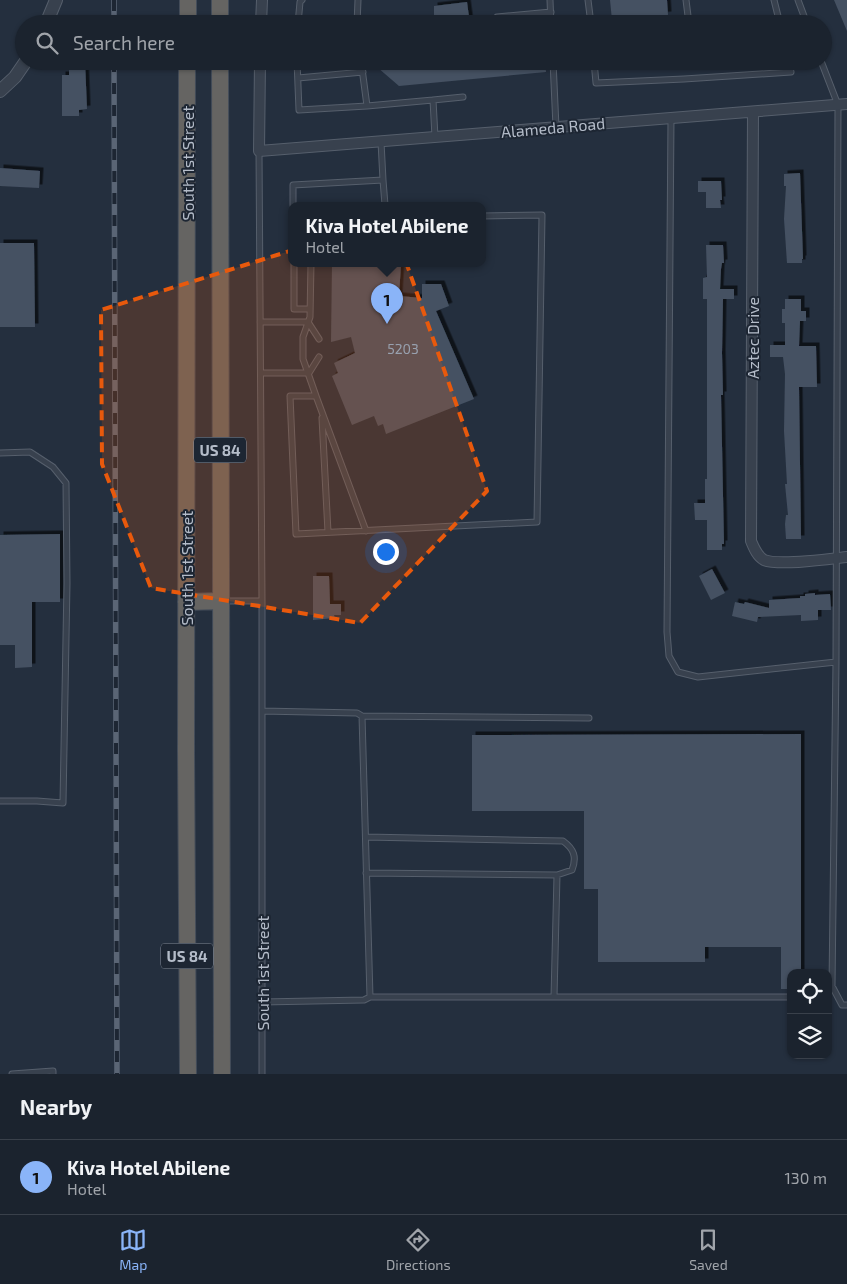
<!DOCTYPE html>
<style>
body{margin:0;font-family:"Exo 2",sans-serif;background:#282f3a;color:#f1f3f6}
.controls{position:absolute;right:15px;bottom:15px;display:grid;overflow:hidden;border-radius:10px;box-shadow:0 1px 4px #0004}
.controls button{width:45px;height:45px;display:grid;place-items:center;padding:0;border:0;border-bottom:1px solid #39404a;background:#1b232e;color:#f1f3f6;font:25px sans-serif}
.you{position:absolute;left:385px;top:551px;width:18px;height:18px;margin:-12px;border:4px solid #fff;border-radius:50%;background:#1a73e8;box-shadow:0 0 0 8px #1a73e833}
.badge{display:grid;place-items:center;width:32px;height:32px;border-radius:50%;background:#8ab4f8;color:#111;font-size:16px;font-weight:700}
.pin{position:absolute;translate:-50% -41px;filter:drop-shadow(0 1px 2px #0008)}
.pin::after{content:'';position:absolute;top:26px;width:18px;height:15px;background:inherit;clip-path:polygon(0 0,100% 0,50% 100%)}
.popup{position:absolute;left:288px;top:202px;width:198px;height:65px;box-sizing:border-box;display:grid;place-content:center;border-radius:10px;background:#1b232e;filter:drop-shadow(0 1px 4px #0005);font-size:16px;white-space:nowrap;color:#a0a4aa}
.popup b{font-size:19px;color:#f1f3f6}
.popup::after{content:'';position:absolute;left:50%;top:100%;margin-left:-10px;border:10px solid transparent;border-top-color:#1b232e}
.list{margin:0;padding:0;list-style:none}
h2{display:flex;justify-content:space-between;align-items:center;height:65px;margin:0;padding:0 20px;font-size:21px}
h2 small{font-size:16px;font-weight:400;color:#a0a4aa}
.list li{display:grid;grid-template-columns:32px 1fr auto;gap:15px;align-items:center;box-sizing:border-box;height:75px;padding:0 20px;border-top:1px solid #39404a}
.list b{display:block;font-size:19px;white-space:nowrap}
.list p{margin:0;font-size:16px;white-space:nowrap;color:#a0a4aa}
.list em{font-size:16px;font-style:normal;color:#a0a4aa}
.icon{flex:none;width:28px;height:28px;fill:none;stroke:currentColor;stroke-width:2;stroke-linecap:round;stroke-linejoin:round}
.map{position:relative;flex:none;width:847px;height:1074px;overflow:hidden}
.search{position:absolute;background:#1b232e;box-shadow:0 1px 4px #0004;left:15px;right:15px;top:15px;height:55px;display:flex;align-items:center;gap:12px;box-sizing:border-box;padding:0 18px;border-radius:28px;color:#a0a4aa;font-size:19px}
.sheet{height:140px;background:#1b232e}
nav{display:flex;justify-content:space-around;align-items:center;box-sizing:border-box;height:70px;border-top:1px solid #39404a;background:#1b232e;font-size:14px;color:#a0a4aa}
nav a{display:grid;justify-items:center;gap:2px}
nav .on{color:#8ab4f8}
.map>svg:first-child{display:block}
</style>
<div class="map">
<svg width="847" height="1074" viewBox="0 0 847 1074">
<defs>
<filter id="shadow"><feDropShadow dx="3.5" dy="-3.5" stdDeviation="0" flood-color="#0009"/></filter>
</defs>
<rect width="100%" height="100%" fill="#242f3e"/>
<path fill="#455162" filter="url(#shadow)" d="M610,0H667L668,15L612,20Z
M834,0H847V31Z
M467,2L470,24H434V6Z
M69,61H85L87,109L79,110V116H62V75H69Z
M370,61H545L546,72L399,86Z
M0,168L40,171L39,188L0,186Z
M800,173L803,259H802V263H787L784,219L786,186H784V174Z
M698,181H721L722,200H720L721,208H706V192H698Z
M0,243H34L35,327H0Z
M706,245H723L724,263H722L721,269L720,289H734V299H723L722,353L723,395H721L724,544H722V550H707V520H695L694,503H705V479H707V299H703V278L707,277Z
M332,263L401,264L399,296L422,298V284H441L449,306L436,311L474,399L386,434L383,424L378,426L374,416L352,425L332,376L338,373L334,363L355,353L351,337L331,342Z
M785,299H801V311H806V321H800L799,346H816L817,387H799L801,539H786L785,524L786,515H788L785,484H787L784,431L785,374L783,357H770V345H785V323H782V309H785Z
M60,534V602H32V667L15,668V645H0V535Z
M712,569L725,593L711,600L699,576Z
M313,576H329L330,604H341V615H334L335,618L313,620Z
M815,593V595L830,594L831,610H818V620L801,621V615L758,617L757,622L732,616L735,602L744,604L745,602L769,608V600L800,598V596H805V594Z
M801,734V973H791V989H781V947H705V962H598V889H584V811H472V735Z"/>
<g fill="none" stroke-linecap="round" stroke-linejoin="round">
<defs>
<path id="service" d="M550,0L551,24
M588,0L591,24
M686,0L689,24
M774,0L780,24
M798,0L807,24
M497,17L551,12
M298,24L300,2L302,0
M357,24L358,0
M297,61L299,110L367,106
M361,61L367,106L433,100L435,137
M553,61L556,127
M594,61L596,83L684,79L791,72L788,61
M821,61L838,105L836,662L832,986L842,1005H847
M298,78L363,72
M433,100L463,97
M671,118L667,632L669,656L678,672L698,677L836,662
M259,151L262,601V1074
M383,180L385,205
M293,205V185L383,180L381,142
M294,263V309H310
M311,263L310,317L303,337V359L316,396
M260,322H308
M308,322L319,339
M261,373H309L319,357
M322,418L328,532
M0,453L30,452L53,467L66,483L67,583L63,803L37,801H0
M366,531L316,396H290L296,534L537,522L542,215L482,216
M224,601H262
M362,716L589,718
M366,837L563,841C574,849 577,857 572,870L557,875L366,873
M370,997H787
M554,997L557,875
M262,1002L364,1000L370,997L362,716L357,713L262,711
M12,1074L53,1071V1074"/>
<path id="minor" d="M261,24L262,0
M260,61L259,151L847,104
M753,112L751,541C754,548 757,556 764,560C779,566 829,559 847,557"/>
<path id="tertiary" d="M46,24L56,0
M0,91L15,77L26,61"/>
<path id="trunk" d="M220,0V24
M188,24V0
M187,61L186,751L188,1074
M220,61L222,1074
M186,602L221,601"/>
</defs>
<use href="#service" stroke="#565f6c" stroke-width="7"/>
<use href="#minor" stroke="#565f6c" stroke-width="12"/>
<use href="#tertiary" stroke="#565f6c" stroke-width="14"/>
<use href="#trunk" stroke="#434c59" stroke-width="18"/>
<use href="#service" stroke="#38414e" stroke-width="5"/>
<use href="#minor" stroke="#38414e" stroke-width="10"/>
<use href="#tertiary" stroke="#38414e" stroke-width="12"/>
<use href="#trunk" stroke="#656462" stroke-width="16"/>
<defs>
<path id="rail" d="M114,0V24
M114,61L117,1074"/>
</defs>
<use href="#rail" stroke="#5a6575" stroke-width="5.5"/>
<use href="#rail" stroke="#1d2633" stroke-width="4" stroke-dasharray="11" stroke-linecap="butt"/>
</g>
<path fill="#e8590c" fill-opacity="0.2" stroke="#e8590c" stroke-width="4" stroke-dasharray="10 6" stroke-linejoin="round" d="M309,245L407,265L487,491L360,623L151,588L102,464L101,310Z"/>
<g text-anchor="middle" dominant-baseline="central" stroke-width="4" stroke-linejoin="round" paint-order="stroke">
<g font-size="14" fill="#98a1af">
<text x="403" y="348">5203</text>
</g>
<g fill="#1d2633" stroke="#878f9c" stroke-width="1">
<rect x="194" y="437.5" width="52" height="25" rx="4"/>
<rect x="161" y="943.5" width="52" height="25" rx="4"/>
</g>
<g font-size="15" font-weight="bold" fill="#b4bcc9">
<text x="220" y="450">US 84</text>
<text x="187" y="956">US 84</text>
</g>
<g font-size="16" fill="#b4bcc9" stroke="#1d2633">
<text transform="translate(553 127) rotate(-5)">Alameda Road</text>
<text transform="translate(187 163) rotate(-90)">South 1st Street</text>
<text transform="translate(752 338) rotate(-90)">Aztec Drive</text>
<text transform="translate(186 568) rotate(-90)">South 1st Street</text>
<text transform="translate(262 973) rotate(-90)">South 1st Street</text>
</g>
</g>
</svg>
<div class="controls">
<button><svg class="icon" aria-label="locate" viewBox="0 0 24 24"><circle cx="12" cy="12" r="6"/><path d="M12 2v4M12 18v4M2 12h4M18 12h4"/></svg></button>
<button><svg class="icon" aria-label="layers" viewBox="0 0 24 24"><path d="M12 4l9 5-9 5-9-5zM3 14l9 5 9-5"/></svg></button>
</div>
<div class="you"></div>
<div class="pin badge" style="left:387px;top:324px">1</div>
<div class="popup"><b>Kiva Hotel Abilene</b>Hotel</div>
<div class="search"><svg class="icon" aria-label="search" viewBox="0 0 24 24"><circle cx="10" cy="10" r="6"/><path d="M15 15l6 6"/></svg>Search here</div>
</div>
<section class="sheet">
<h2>Nearby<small></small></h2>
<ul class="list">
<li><span class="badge">1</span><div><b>Kiva Hotel Abilene</b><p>Hotel</p></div><em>130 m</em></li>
</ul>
</section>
<nav>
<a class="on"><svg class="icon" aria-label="map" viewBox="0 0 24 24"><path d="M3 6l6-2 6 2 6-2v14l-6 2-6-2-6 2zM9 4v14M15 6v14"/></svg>Map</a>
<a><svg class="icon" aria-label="directions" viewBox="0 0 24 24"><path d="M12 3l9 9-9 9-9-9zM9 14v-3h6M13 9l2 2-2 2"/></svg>Directions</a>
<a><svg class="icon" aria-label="saved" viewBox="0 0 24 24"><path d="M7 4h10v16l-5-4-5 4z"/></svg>Saved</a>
</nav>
